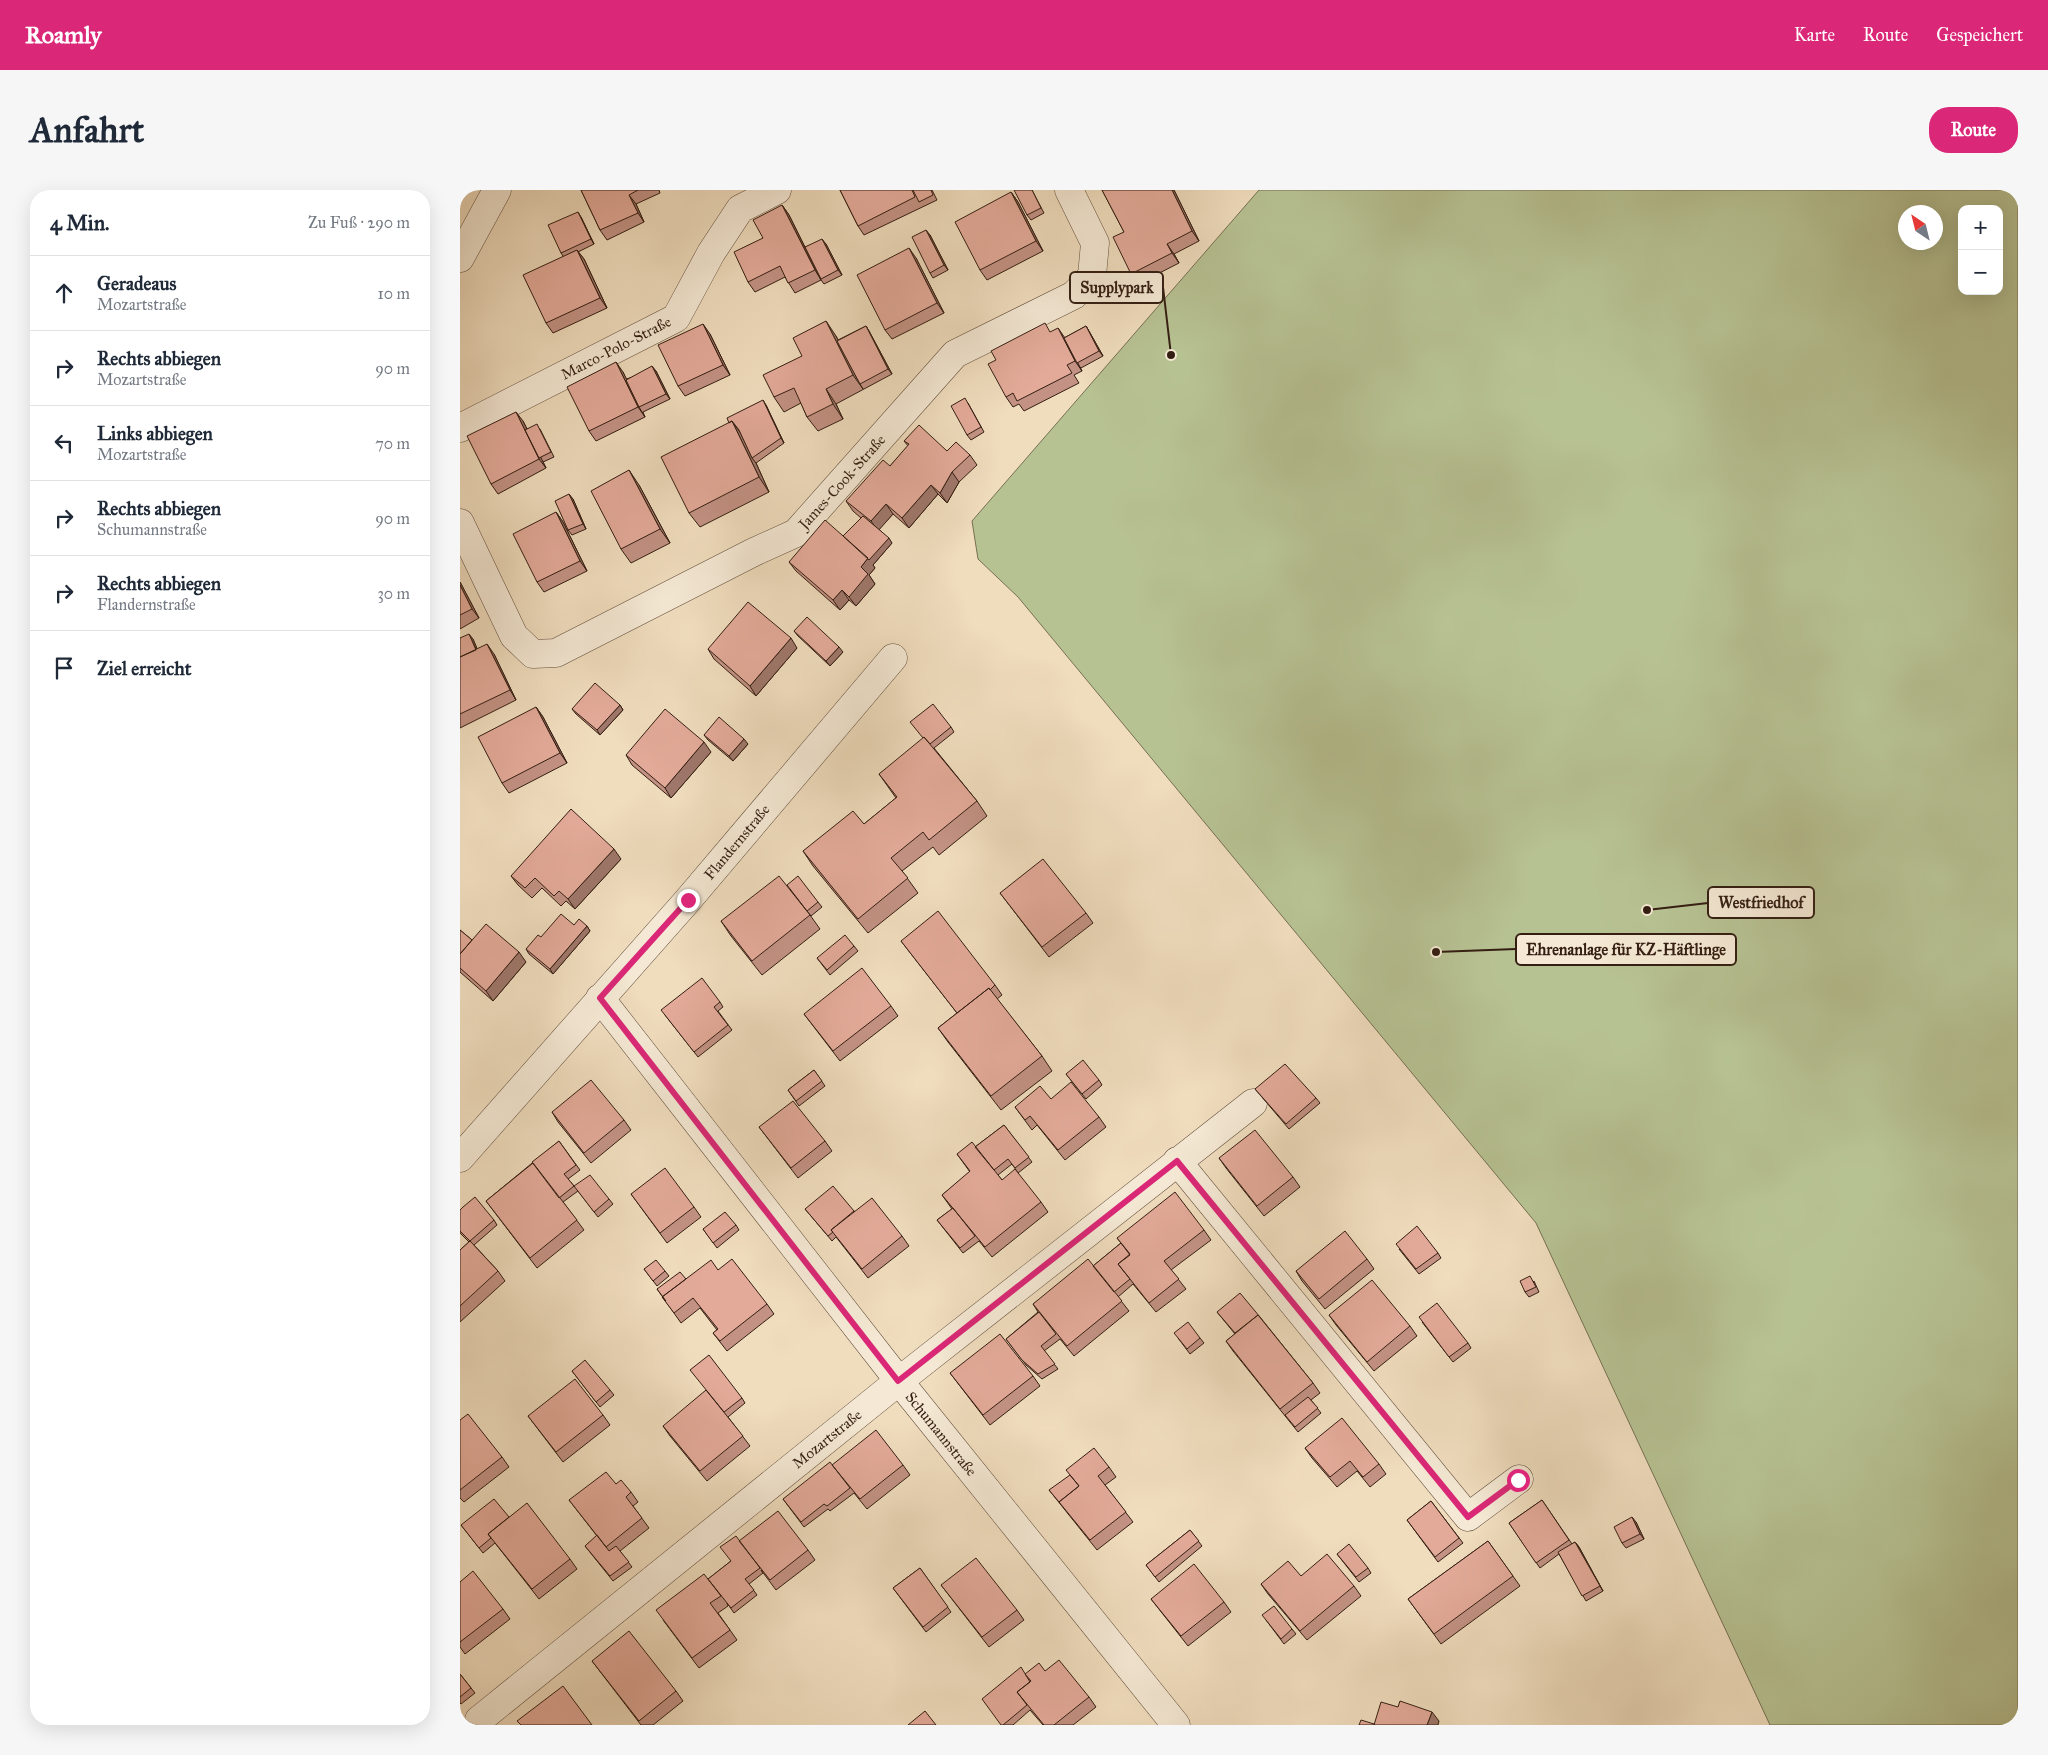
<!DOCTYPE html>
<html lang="de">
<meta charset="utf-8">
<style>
body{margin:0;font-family:"IM FELL Great Primer",serif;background:#f6f6f7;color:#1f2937}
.controls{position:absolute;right:15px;top:15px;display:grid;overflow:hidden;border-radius:10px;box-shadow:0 5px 20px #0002}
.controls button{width:45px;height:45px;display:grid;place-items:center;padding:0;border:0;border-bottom:1px solid #e0e1e3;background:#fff;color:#1f2937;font:25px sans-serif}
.compass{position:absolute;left:1438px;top:15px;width:45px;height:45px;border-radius:50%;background:#fff;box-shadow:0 5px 20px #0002;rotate:325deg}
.stop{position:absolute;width:15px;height:15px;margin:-11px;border:4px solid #db2777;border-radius:50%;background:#fff}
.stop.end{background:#db2777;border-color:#fff;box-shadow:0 1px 5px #0008}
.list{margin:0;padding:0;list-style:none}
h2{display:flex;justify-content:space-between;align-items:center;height:65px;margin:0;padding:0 20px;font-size:21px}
h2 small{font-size:16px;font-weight:400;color:#747a83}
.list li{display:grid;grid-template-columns:32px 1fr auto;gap:15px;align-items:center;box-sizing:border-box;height:75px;padding:0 20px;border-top:1px solid #e0e1e3}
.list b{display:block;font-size:19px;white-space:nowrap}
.list p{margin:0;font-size:16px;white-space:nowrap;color:#747a83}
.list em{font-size:16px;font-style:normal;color:#747a83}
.icon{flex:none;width:28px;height:28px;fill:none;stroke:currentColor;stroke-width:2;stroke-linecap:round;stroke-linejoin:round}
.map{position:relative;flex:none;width:1558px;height:1535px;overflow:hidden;border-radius:20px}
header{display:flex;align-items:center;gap:30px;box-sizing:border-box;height:70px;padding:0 25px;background:#db2777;color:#fff}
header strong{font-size:24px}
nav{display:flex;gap:28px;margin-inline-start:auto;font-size:18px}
.intro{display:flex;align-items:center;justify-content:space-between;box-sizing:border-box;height:120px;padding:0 30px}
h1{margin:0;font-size:35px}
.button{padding:12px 22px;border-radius:20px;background:#db2777;color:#fff;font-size:18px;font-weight:700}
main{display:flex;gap:30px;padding:0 30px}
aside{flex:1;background:#fff;border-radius:20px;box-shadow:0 5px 20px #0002}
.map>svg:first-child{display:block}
</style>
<header>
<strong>Roamly</strong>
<nav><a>Karte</a><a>Route</a><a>Gespeichert</a></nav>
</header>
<div class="intro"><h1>Anfahrt</h1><a class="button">Route</a></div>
<main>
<aside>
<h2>4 Min.<small>Zu Fuß · 290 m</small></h2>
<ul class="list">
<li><svg class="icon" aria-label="ahead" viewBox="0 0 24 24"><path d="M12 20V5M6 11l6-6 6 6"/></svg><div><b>Geradeaus</b><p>Mozartstraße</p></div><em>10 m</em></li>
<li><svg class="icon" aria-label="right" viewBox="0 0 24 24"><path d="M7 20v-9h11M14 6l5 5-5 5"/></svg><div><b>Rechts abbiegen</b><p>Mozartstraße</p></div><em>90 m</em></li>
<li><svg class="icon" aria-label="left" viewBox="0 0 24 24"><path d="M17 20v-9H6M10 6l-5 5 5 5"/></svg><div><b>Links abbiegen</b><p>Mozartstraße</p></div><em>70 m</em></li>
<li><svg class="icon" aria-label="right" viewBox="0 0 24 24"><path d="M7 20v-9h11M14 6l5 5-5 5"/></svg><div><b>Rechts abbiegen</b><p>Schumannstraße</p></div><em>90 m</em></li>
<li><svg class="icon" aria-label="right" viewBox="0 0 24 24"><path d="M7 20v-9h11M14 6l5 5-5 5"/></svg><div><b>Rechts abbiegen</b><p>Flandernstraße</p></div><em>30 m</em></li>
<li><svg class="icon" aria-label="arrive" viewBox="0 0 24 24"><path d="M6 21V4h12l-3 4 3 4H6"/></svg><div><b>Ziel erreicht</b></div></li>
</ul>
</aside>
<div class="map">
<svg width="1558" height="1535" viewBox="0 0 1558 1535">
<rect width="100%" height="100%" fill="#f0ddbe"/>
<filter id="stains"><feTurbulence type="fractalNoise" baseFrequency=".004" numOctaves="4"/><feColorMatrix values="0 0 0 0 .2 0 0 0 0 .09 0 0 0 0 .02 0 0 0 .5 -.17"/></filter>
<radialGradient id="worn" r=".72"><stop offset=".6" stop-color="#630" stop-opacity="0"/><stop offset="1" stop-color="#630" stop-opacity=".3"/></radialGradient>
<path fill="#b7c293" stroke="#767052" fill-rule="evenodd" d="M799,0H1558V1535H1310L1076,1033L558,407L518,369L512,331ZM1502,19H1539V101H1502ZM1476,22V52H1446V22Z"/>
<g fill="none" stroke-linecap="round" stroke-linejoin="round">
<defs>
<path id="minor" d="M0,68L37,0
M0,238L216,128L251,63L280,19L317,0
M0,333L54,446L73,464L96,463L294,362L336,343L495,164L614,105L632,86L635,53L609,0
M140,808L439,1191L716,1535
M0,968L228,710L433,468
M717,971L1008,1327L1059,1289
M19,1530L439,1191L793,913"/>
</defs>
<use href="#minor" stroke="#634e3d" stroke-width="29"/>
<use href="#minor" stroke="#f5e9d5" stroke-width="28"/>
</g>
<path fill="#c39284" stroke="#341e12" d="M121,0H199L200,3L176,14L184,32L147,50L140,40Z
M380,0H472L477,10L404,45L398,36Z
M572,0L584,23L571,30L567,25Z
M642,0H714L739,51L714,64L719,73L678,94L671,84L664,42Z
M551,2L558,12L583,61L527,90L520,80Z
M322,15L329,25L345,57L366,54L382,85L364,94L361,90L335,103L325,87L295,102L288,92L303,48Z
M121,27L134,54L118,62L124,69L147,118L93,143L86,133L103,66L101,63Z
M470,45L488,80L473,88L470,83Z
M456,68L484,123L432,149L425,140Z
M406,136L409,141L432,184L376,214L383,229L358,241L347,227L341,213L324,222L314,207L342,166L376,146L378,150Z
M626,136L643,166L621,178L619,176L622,181L614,185L619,193L564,221L559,214L553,217L546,207L591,142L604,148Z
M250,144L270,185L225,206L218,196Z
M196,181L210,209L183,222L185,227L136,251L129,241L163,182L166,189Z
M508,213L524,242L511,250L507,245Z
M306,215L324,253L296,273L309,302L240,337L229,323L269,233Z
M63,231L67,239H80L94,267L83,272L86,278L38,304L31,294Z
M444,251L487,261L510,265L517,275L499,292L487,313L478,304L449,338L433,324L419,339L432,353L413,375L415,378L409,385L415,394L396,416L389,410L380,420L336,381L329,372L383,346L401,328L393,321L386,311L430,276L448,256Z
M179,295L210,353L171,373L161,359Z
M113,309L126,339L112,345L108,340Z
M96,322L103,332L127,381L84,402L77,392Z
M0,392L19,428L0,439Z
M334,441L383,462L370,476L338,446Z
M0,448L13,449L17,459L34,464L56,510L0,538Z
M337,458L296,506L254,469L248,459Z
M160,515L163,520L140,545L116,524L112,519Z
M76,517L83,527L107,573L49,603L42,593Z
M491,537L494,542L474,558L517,611L527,626L479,665L473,657L442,681L458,703L408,743L353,676L343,661L404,634L436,608L419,584Z
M244,545L288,554L273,571L248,550Z
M251,562L211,608L172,575L166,565Z
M161,669L115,719L106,711L101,716L82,698L72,708L58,695L51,686Z
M330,700L358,712L362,717L351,726Z
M540,703L626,723L633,733L589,767Z
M350,725L360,739L302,785L271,746L261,731Z
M114,735L127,736L130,741L93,784L69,764L66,759L81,747Z
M0,740L12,750L66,772L33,811L0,782Z
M441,751L535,795L542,805L537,809L582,866L592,881L541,920L488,852L478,838L497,823Z
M394,756L398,761L370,785L357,768Z
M260,812L263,817L258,821L272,840L238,867L205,825Z
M431,816L438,826L380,871L344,824Z
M354,880L365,896L339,916L328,900Z
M606,884L639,890L642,895L626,909Z
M795,899L856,908L860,913L829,939Z
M555,917L639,927L646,937L605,970L577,935L572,940Z
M92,922L164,930L171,940L131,973L98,932Z
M544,935L572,972L558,983L552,974L538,985L542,990L581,1012L588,1022L532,1067L519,1051L503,1063L477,1030L492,1019L482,1005L510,982L497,964L515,957Z
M299,937L365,951L372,961L338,988Z
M99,951L120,980L108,989L114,996L149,1009L153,1014L138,1027L118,1001L103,1012L124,1040L77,1078L26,1011Z
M759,968L833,987L840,997L804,1026L766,978Z
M171,1004L234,1017L241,1027L207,1053Z
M345,1019L394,1021L442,1046L449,1056L408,1088L376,1047L372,1051Z
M0,1020L34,1030L37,1035L14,1055L38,1081L45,1091L0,1132V1060L9,1052L0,1043Z
M276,1035L279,1040L257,1058L243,1039Z
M744,1040L751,1050L711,1080L726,1099L696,1122L673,1094L658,1107L669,1121L614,1166L600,1149L584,1161L598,1179L582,1189L566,1175L546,1149L578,1122L573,1114L633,1076L661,1053L657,1048Z
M939,1059L978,1063L981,1068L959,1084Z
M907,1069L914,1079L865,1119L842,1091L836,1081Z
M184,1079L205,1081L209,1086L197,1096Z
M258,1080L307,1114L314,1124L267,1161L253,1143L257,1140L240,1118L221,1133L197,1099L226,1089Z
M1074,1091L1079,1102L1069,1107L1065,1102Z
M757,1122L800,1127L853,1193L860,1203L851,1210L861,1223L838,1242L773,1161L766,1151L775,1144Z
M869,1125L950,1136L957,1146L914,1181L876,1135Z
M962,1132L1008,1153L1011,1158L993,1172Z
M718,1148H740L744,1153L730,1164Z
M112,1181L150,1200L154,1205L140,1217Z
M490,1183L573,1186L580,1196L530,1235Z
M282,1208L285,1213L268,1227L290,1256L247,1291L210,1246L203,1236Z
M143,1225L150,1235L103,1272L68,1226Z
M0,1230L42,1267L49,1277L4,1312L0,1308Z
M845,1258L919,1274L926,1284L910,1297L897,1281L877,1297L852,1268Z
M443,1275L450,1285L407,1319L394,1303L370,1321L368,1319L344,1337L323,1309L377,1281Z
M649,1277L656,1287L645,1295L673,1332L637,1360L589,1300Z
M156,1294L171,1302L178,1312L173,1316L189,1338L160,1361L172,1377L153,1391L125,1356L137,1346L109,1310Z
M1082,1310L1112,1354L1115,1352L1119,1357L1143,1401L1126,1411L1099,1364L1080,1378L1049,1333Z
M971,1311L1003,1353L978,1372L947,1330Z
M49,1327L110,1369L117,1379L79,1409L35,1353L23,1363L1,1335Z
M1176,1332L1184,1349L1166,1358L1162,1353Z
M730,1340L742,1356L699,1392L686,1375Z
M1028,1351L1060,1396L981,1454L948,1409Z
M281,1354L348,1360L355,1370L316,1400L301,1380L303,1383L289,1394L297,1405L274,1423L267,1413L268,1416L258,1423L277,1450L239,1478L203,1430L248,1389L271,1371Z
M877,1364L908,1378L911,1383L899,1392Z
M460,1378L491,1422L466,1442L433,1398Z
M841,1386L894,1396L901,1406L847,1450L808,1404L801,1394Z
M0,1392L43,1419L50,1429L5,1464L0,1457Z
M481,1395L557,1420L564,1430L529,1457Z
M691,1409L764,1412L771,1422L728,1456Z
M806,1430L832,1439L836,1444L824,1454Z
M132,1471L216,1501L223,1511L193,1535H181Z
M585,1481L629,1507L636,1517L613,1535H583L570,1520L553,1535H541L566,1484Z
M0,1484L15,1503L1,1514L0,1513Z"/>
<path fill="#9f776b" stroke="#341e12" d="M712,0H714L739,51L732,41Z
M551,2L558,12L583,61L576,51Z
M169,5L176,14L184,32L178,23Z
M322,15L329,25L361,90L355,80Z
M118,22L121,27L134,54L131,49Z
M466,40L470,45L488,80L484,75Z
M362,49L366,54L382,85L378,80Z
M707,54L714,64L719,73L712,63Z
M449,58L456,68L484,123L477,113Z
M117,60L124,69L147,118L140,108Z
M366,131L376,146L400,194L403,199L393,185Z
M243,134L250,144L270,185L263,175Z
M406,136L409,141L432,184L428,179Z
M626,136L629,141L643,166L639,161Z
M598,138L605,148L622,181L615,171Z
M156,172L163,182L180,216L179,217L185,227L178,217Z
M192,176L196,181L210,209L206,204Z
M366,199L376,214L383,229L373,214Z
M303,210L306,215L324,253L321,248Z
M56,222L63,231L86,278L79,269Z
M272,231L282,245L292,268L296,273L309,302L299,287Z
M169,280L179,295L210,353L200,339Z
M492,282L499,292L487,313L480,303Z
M471,295L478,304L449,338L442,328Z
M109,304L113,309L126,339L123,334Z
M426,314L433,324L418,341L411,331Z
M96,322L103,332L127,381L120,371Z
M429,348L432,353L413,375L415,378L409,385L415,394L396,416L389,407L401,377L408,368Z
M0,392L19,428L12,419L0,395Z
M382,400L389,410L380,420L373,410Z
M9,444L13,449L22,470L19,465Z
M331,448L337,458L296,506L290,496Z
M27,454L34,464L56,510L50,500Z
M379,457L383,462L370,476L366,471Z
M160,515L163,520L140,545L137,540Z
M76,517L83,527L107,573L100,563Z
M284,549L288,554L273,571L269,566Z
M244,552L251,562L211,608L205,598Z
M154,659L161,669L115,719L108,709Z
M127,736L130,741L93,784L90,779Z
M59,762L66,772L33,811L26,801Z
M1172,1327L1176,1332L1184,1349L1180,1344Z
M1115,1352L1119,1357L1143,1401L1140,1396Z
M972,1522L979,1531L978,1535H967Z"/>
<path fill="#e3aa99" stroke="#341e12" d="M121,0H178L169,5L178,23L140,40Z
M380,0H452L455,7L398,36Z
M453,0H471L473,5L459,12Z
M554,0H572L581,18L567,25Z
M642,0H712L732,41L707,54L712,63L671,84L653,47L664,42Z
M551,2L576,51L520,80L495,32Z
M322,15L355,80L328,93L320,76L288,92L274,62L303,48L293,30Z
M118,22L131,49L101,63L88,35Z
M466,40L484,75L470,83L452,47Z
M362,49L378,80L361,89L345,57Z
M449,58L477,113L425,140L397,85Z
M117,60L140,108L86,133L63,85Z
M366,131L393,185L366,199L373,214L347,227L334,198L314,207L303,185L342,166L333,148Z
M585,133L590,142L598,138L615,171L607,175L612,183L557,211L553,203L546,207L528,174L536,170L531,161Z
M243,134L263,175L218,196L198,155Z
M406,136L428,179L400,194L377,151Z
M626,136L639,161L617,173L604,148Z
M156,172L178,217L129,241L107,197Z
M192,176L206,204L179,217L166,190Z
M505,208L521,237L507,245L491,216Z
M303,210L321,248L292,268L279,240L272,231L269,233L267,228Z
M56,222L79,269L31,294L7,246Z
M272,231L299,287L229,323L201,267Z
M77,234L91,262L79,268L65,240Z
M459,235L487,261L496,252L510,265L492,282L480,303L471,295L442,328L426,314L411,331L386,311L423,270L430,276L449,254L444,251Z
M169,280L200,339L161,359L131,301Z
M109,304L123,334L108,340L95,311Z
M96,322L120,371L77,392L53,344Z
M403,326L429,348L409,370L383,346Z
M365,330L408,368L401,377L408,384L389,407L382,400L373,410L329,372Z
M0,395L12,419L0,425Z
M288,412L331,448L290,496L248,459Z
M347,427L379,457L366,471L334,441Z
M9,444L16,460L0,467V448Z
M27,454L50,500L0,524V467Z
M135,493L160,515L137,540L112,519Z
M473,514L491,537L470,554L464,547L463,548L450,532Z
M76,517L100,563L42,593L18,547Z
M205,519L244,552L205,598L166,565Z
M259,527L284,549L269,566L244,545Z
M464,547L517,611L469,650L463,642L431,668L448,688L398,729L343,661L393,621L404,634L437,607L419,584Z
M111,619L154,659L108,709L99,701L94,706L75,688L65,698L51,686Z
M583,669L626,723L582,757L540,703Z
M319,686L350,725L292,771L261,731Z
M338,686L358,712L347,721L327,695Z
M478,721L535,795L530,800L529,798L497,823L441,751Z
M101,724L114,735L119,729L127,736L90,779L66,759L78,745L81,747Z
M26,734L59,762L26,801L0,778V764Z
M0,740L12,750L0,764Z
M385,745L394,756L367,780L357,768Z
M402,778L431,816L373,861L344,824Z
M242,788L260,812L254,817L268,835L234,862L201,820Z
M529,798L582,866L531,906L478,838Z
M623,870L639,890L622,904L606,884Z
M825,874L856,908L826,934L795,899Z
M354,880L362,891L336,911L328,900Z
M131,890L164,930L124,963L92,922Z
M611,892L639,927L598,960L570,926L565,930L555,917L580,896L591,909Z
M333,911L365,951L331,978L299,937Z
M544,935L569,967L555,978L548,969L534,980L515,957Z
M795,940L833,987L797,1016L759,968Z
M99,951L116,975L104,984L114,996L130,985L149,1009L134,1022L114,996L99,1008L72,972Z
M512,952L542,990L555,979L581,1012L525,1057L482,1005L510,981L497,964Z
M73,973L117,1030L70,1068L26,1011Z
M205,978L234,1017L200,1043L171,1004Z
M373,996L394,1021L371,1040L373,1042L368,1046L345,1019Z
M715,1002L744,1040L704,1071L719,1089L689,1113L658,1074L670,1064L657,1048Z
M15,1007L34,1030L10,1051L0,1041V1020L3,1017Z
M412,1008L442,1046L402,1079L371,1040Z
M493,1018L515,1046L500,1058L477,1030Z
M265,1022L276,1035L253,1053L243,1039Z
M957,1036L978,1063L956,1079L936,1054Z
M885,1041L907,1069L859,1109L836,1081Z
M10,1051L38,1081L0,1116V1060Z
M661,1053L670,1065L658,1074L670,1089L654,1102L633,1076Z
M272,1069L307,1114L260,1151L253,1143L258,1139L233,1108L214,1123L202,1107L251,1070L258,1080Z
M628,1069L662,1111L607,1156L573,1114Z
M196,1070L205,1081L193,1091L184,1079Z
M220,1082L226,1089L202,1107L206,1111L197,1099Z
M1070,1086L1076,1097L1065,1102L1060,1091Z
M912,1090L950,1136L907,1172L869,1125Z
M780,1103L800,1127L798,1125L775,1143L757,1122Z
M977,1113L1008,1153L989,1167L959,1127Z
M579,1122L596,1144L581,1156L595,1174L578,1184L562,1170L546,1149Z
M798,1125L853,1193L820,1219L766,1151Z
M728,1132L740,1148L727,1159L714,1143Z
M540,1144L573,1186L523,1225L490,1183Z
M249,1165L282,1208L264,1222L230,1180Z
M125,1170L150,1200L136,1212L112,1181Z
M115,1189L143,1225L96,1262L68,1226Z
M246,1200L283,1246L240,1281L203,1236Z
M848,1207L858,1218L835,1237L825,1225Z
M8,1224L42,1267L0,1300V1230Z
M882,1228L919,1274L903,1287L890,1271L870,1287L845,1258Z
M416,1240L443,1275L400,1309L372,1275Z
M634,1258L649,1277L638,1286L666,1322L630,1350L599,1312L619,1296L606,1280Z
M370,1272L390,1298L367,1316L364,1314L341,1332L323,1309Z
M146,1282L156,1294L161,1290L171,1302L166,1307L182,1328L146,1357L109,1310Z
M610,1285L619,1296L599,1312L589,1300Z
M34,1309L49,1327L28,1344L31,1348L19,1358L1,1335Z
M1082,1310L1109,1350L1076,1373L1049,1333Z
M971,1311L999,1348L975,1367L947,1330Z
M67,1313L110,1369L72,1399L28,1344Z
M318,1321L348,1360L310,1390L279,1351Z
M1172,1327L1180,1344L1162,1353L1154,1337Z
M730,1340L739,1351L695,1387L686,1375Z
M137,1345L149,1361L156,1356L169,1372L150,1386L125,1356Z
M276,1346L300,1378L285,1389L294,1400L271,1418L248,1389L271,1371L260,1357Z
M1028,1351L1053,1386L974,1444L948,1409Z
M1115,1352L1140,1396L1122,1406L1098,1362Z
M889,1354L908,1378L896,1387L877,1364Z
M867,1364L894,1396L840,1441L801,1394L828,1371L841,1386Z
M516,1368L557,1420L522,1447L481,1395Z
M734,1374L764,1412L721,1446L691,1409Z
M460,1378L488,1417L463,1437L433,1398Z
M13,1381L43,1419L0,1452V1392Z
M244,1384L261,1406L250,1413L270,1440L232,1468L196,1420Z
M814,1416L832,1439L821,1449L802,1425Z
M169,1441L216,1501L179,1531L132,1471Z
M599,1470L629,1507L594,1535H584L557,1502L571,1491L565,1484L579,1473L585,1481Z
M561,1477L570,1492L557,1502L567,1515L543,1535H541L522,1509Z
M0,1484L11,1498L0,1507Z
M103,1496L132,1535H61L57,1531Z
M940,1511L972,1522L967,1535H914L921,1512L938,1517Z
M465,1521L476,1535H448Z
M0,1527L6,1535H0Z
M901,1530L914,1534V1535H899Z"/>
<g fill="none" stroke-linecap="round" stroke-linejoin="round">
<path stroke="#db2777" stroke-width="6" d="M228,710L140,808L438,1191L717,971L1008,1327L1058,1290"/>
</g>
<g text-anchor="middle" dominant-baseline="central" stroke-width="4" stroke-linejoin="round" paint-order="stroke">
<g font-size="15" fill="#341e12" stroke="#f5e9d5">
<text transform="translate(156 158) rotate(-27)">Marco-Polo-Straße</text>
<text transform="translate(382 292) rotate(-48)">James-Cook-Straße</text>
<text transform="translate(277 652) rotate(-50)">Flandernstraße</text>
<text transform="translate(481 1244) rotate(51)">Schumannstraße</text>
<text transform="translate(367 1249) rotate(-39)">Mozartstraße</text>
</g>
</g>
<path fill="none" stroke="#341e12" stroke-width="2" d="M711 165L703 97M1187 720L1248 713M976 762L1056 759"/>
<g fill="#341e12" stroke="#f5e9d5" stroke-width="2">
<circle cx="711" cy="165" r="5"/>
<circle cx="1187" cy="720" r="5"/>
<circle cx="976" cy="762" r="5"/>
</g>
<g fill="#f5e9d5" stroke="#341e12" stroke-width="2">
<rect x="610" y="82" width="93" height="31" rx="5"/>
<rect x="1248" y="697" width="106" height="31" rx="5"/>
<rect x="1056" y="744" width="220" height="31" rx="5"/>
</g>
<g font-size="16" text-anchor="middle" font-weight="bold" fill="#341e12">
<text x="657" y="103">Supplypark</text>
<text x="1301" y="718">Westfriedhof</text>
<text x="1166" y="765">Ehrenanlage für KZ-Häftlinge</text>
</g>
<rect width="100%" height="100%" filter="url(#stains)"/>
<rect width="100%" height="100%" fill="url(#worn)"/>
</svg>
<div class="controls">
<button>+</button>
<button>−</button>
</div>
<svg class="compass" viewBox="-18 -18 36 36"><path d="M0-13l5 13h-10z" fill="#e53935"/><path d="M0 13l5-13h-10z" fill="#747a83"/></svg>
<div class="stop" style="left:1058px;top:1290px"></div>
<div class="stop end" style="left:228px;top:710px"></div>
</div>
</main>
